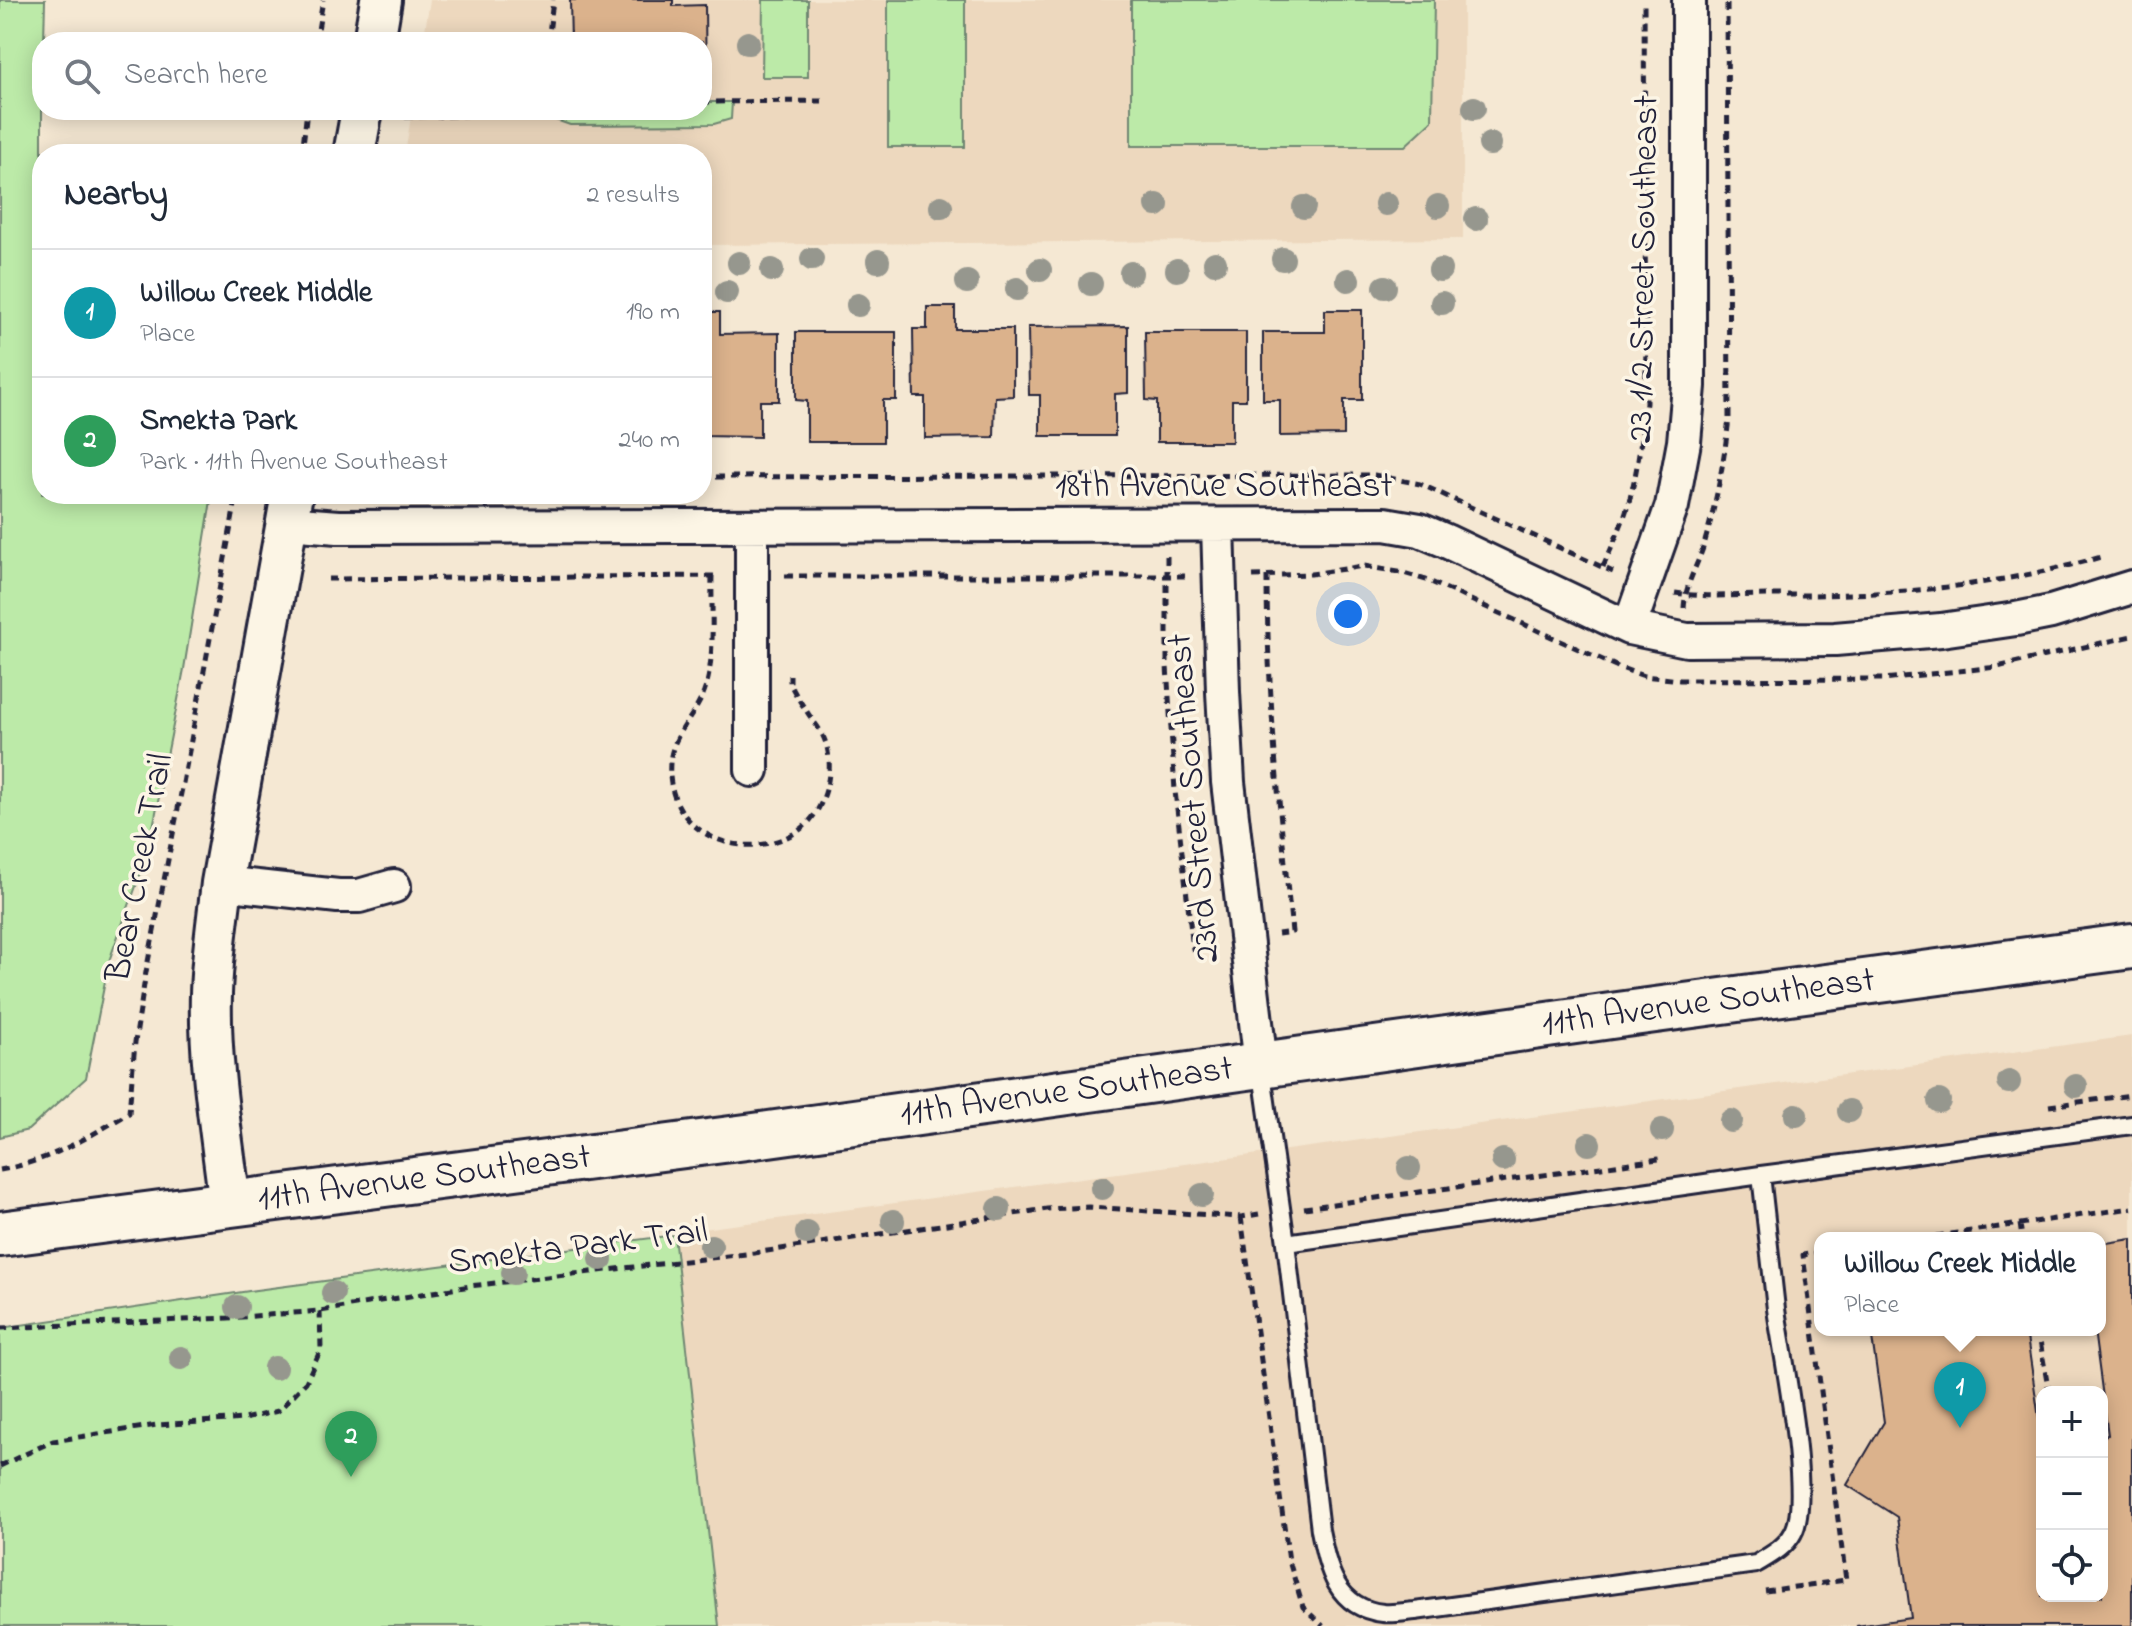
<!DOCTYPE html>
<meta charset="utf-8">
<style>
body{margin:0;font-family:"Indie Flower",sans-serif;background:#f6f6f7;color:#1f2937}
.controls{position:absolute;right:24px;bottom:24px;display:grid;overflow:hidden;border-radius:16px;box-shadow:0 4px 20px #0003}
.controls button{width:72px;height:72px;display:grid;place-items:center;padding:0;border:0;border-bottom:2px solid #e0e1e3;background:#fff;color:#1f2937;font:40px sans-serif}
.you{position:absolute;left:1348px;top:614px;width:28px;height:28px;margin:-20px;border:6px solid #fff;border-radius:50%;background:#1a73e8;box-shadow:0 0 0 12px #1a73e833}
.badge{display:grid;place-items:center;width:52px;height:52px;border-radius:50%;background:#d93025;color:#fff;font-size:26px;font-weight:700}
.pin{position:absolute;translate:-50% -66px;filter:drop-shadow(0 2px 4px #0008)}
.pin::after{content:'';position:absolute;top:42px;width:28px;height:24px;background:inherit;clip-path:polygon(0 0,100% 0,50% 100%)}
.popup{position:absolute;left:1814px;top:1232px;width:292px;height:104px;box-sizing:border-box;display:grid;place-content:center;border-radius:16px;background:#fff;filter:drop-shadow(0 2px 6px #0005);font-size:26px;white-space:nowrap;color:#747a83}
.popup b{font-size:30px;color:#1f2937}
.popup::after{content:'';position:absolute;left:50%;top:100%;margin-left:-16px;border:16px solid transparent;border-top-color:#fff}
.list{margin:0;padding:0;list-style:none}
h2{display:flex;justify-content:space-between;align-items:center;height:104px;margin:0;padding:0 32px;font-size:34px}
h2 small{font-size:26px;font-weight:400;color:#747a83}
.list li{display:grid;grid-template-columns:52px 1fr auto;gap:24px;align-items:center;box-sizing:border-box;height:128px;padding:0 32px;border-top:2px solid #e0e1e3}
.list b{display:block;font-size:30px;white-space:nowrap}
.list p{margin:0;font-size:26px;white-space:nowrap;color:#747a83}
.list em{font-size:26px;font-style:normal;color:#747a83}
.icon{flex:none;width:44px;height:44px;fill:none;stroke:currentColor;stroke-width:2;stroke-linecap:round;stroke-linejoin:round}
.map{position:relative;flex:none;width:2132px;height:1626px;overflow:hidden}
.search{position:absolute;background:#fff;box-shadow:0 4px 20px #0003;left:32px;top:32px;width:680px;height:88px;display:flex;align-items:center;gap:20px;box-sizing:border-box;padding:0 28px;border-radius:32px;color:#747a83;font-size:30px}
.panel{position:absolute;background:#fff;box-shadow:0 4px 20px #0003;left:32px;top:144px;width:680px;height:360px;border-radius:32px}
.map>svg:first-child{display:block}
</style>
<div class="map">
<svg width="2132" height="1626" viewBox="0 0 2132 1626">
<rect width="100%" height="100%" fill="#f5e8d3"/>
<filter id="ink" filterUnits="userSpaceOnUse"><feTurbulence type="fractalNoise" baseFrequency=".0125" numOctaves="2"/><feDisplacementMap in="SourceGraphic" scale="16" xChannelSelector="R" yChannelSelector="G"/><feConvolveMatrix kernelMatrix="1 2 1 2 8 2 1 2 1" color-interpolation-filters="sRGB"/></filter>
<g filter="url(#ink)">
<path fill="#edd8be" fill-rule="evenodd" d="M430,0H1463V239L702,245V154H405L412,110H702V42H423Z
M2132,1036V1626H719L673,1233ZM1820,1238H2100V1330H1820ZM2042,1392H2102V1596H2042Z"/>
<path fill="#bceaa8" stroke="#6f8672" stroke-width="2" d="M0,0H45L44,42H42V494H212L184,669L148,853L109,961L86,1078L28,1130L0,1137Z
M763,0H808V77H762Z
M888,0H965V147H888Z
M1131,0H1434L1432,121L1405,146H1131Z
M702,102H732L731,119L714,124L570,125L533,112V110H702Z
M674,1235L719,1626H0V1328L256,1290Z"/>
<path fill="#dbb28c" stroke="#22223b" stroke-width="2" d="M570,0H673V6L705,5L706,94H702V42H571Z
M927,307H955V329H1013V396L995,397L994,437L925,438V397H914L913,329H927Z
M1325,310H1362V400H1344V435L1280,436V400H1263V332H1325Z
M702,312H720V334L779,333V401H760V437L702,436Z
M1128,326V393L1115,394V436H1040V395H1029L1028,327Z
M796,332H896V400H883V442H807V401L796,400Z
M1145,332H1246V400H1232V442H1157V401L1146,400Z
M2132,1239V1626H1856L1911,1618L1897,1517L1847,1485L1884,1422L1871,1330H2026L2042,1439V1596H2102V1436L2108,1435L2094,1330H2100V1244Z"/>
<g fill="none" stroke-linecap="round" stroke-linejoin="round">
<defs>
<path id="service" d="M1261,1066L1286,1243L1320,1530C1328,1569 1336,1608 1383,1613C1393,1614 1405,1612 1415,1611L1756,1564C1769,1556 1786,1547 1793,1533C1813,1499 1782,1353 1776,1309C1771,1264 1766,1219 1761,1175
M1286,1243L1761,1175L2132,1125"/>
<path id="minor" d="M286,523L338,527L1385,524L1420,530L1446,541L1629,628L1687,640L1835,639L1941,630L2016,619L2051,612L2132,587
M1218,525L1223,692L1228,782L1261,1065
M752,526V770
M1629,628L1672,506L1684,442L1689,386V0
M222,883L338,896H359L394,886"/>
<path id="tertiary" d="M374,42L381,0
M354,154L362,110
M230,1205C222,1136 209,1064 211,994C212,957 218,920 222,883L292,494"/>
<g id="secondary">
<path id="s1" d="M0,1234L754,1136L1618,1015L2132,946"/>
</g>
</defs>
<use href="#service" stroke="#22223b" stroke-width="22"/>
<use href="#minor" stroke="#22223b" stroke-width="38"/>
<use href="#tertiary" stroke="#22223b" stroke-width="46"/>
<use href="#secondary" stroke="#22223b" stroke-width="50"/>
<path stroke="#22223b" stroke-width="5" stroke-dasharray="8 6" stroke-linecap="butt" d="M316,42L323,0
M548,42L553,0
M702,102L826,101
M405,117L491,115L503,110
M302,154L307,110
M702,477L1374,475L1420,484L1613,572
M1167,556V666L1175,791L1193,949L1213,946
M1603,567C1614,542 1626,517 1632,490C1639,461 1642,432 1646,403L1644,0
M712,576C711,610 716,661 704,692C695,717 672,734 670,763C665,832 739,865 795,833C825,816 838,768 823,736C819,727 811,719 806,710C800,702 795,693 790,684V675
M785,576H1187
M1253,576L1311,574L1364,566L1404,573L1429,581L1618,667L1644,676L1680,680L1883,679L1997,667L2132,636
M1267,576C1267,695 1280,813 1292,932L1278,934
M328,579L719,576
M1675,593C1706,598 1741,595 1773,595C1886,596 1992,588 2101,557
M1684,608C1685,586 1696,568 1703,548C1716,505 1724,462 1729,418L1727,0
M2049,1106L2132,1095
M0,1170C47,1162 89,1137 129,1113L135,1042L146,972L183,783L237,494
M1304,1208L1659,1159
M1241,1217L1289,1561L1303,1607L1323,1626
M2020,1224L2022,1238
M1922,1238L2132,1208
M0,1328L228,1318L320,1311L470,1286L754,1253L1047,1209L1089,1207L1241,1217L1259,1214
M2038,1330L2049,1392
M0,1466L53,1441L157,1425L244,1419L278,1411L306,1382L321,1349L320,1311
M1765,1591L1846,1580L1803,1255L1820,1252"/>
<use href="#service" stroke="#fcf5e5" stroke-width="16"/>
<use href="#minor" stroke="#fcf5e5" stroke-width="32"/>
<use href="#tertiary" stroke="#fcf5e5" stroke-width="40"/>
<use href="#secondary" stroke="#fcf5e5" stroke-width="44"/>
</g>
<g fill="#96978e">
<circle cx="748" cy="43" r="12"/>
<circle cx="1474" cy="108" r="12"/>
<circle cx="1490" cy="144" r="12"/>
<circle cx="1386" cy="204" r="12"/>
<circle cx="1157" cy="205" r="12"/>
<circle cx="1438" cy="206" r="12"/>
<circle cx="941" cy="207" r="12"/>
<circle cx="1304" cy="207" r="12"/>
<circle cx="1476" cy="219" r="12"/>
<circle cx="812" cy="259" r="12"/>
<circle cx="1283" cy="259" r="12"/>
<circle cx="878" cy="261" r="12"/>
<circle cx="739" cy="263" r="12"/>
<circle cx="1215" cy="263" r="12"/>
<circle cx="772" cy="270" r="12"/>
<circle cx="1040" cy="270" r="12"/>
<circle cx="1177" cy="270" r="12"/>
<circle cx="1440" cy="270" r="12"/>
<circle cx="1131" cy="273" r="12"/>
<circle cx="1348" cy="280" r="12"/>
<circle cx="967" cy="282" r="12"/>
<circle cx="1091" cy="284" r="12"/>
<circle cx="1385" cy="287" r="12"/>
<circle cx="1017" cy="289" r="12"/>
<circle cx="727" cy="292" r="12"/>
<circle cx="1442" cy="303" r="12"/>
<circle cx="858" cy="305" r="12"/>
<circle cx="2009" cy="1082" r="12"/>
<circle cx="2076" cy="1086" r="12"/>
<circle cx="1939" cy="1101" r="12"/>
<circle cx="1849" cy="1111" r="12"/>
<circle cx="1796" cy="1115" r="12"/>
<circle cx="1731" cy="1121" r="12"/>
<circle cx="1662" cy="1130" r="12"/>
<circle cx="1589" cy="1144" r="12"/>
<circle cx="1503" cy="1160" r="12"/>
<circle cx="1409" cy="1168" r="12"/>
<circle cx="1102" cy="1188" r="12"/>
<circle cx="1202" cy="1195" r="12"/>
<circle cx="999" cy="1209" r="12"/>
<circle cx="893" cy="1221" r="12"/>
<circle cx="807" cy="1233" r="12"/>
<circle cx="711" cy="1246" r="12"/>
<circle cx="601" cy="1259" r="12"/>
<circle cx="513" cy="1273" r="12"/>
<circle cx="333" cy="1293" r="12"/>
<circle cx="237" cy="1307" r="12"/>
<circle cx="181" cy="1358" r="12"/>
<circle cx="275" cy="1368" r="12"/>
</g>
</g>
<g text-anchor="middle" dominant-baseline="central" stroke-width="7" stroke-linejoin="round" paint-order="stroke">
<g font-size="36" fill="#22223b" stroke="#fcf5e5">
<text transform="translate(1645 269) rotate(-89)">23 1/2 Street Southeast</text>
<text x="1224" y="487">18th Avenue Southeast</text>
<text transform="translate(1195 798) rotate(-95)">23rd Street Southeast</text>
<text transform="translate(141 868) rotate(-79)">Bear Creek Trail</text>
<text stroke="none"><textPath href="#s1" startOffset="1724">11th Avenue Southeast</textPath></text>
<text stroke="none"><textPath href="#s1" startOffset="1076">11th Avenue Southeast</textPath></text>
<text stroke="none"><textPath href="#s1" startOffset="428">11th Avenue Southeast</textPath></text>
<text transform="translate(578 1248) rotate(-7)">Smekta Park Trail</text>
</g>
</g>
</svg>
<div class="controls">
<button>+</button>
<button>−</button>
<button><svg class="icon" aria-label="locate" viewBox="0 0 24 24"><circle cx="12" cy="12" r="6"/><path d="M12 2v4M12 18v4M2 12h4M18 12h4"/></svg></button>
</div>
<div class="you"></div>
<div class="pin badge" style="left:1960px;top:1428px;background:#0f9aa8">1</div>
<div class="popup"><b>Willow Creek Middle</b>Place</div>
<div class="pin badge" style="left:351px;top:1477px;background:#2e9e5b">2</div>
<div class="search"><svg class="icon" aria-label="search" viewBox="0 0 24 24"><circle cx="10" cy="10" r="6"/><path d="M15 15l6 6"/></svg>Search here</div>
<section class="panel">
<h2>Nearby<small>2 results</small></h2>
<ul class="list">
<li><span class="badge" style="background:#0f9aa8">1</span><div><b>Willow Creek Middle</b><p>Place</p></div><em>190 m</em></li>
<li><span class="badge" style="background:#2e9e5b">2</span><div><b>Smekta Park</b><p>Park · 11th Avenue Southeast</p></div><em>240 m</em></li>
</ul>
</section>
</div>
